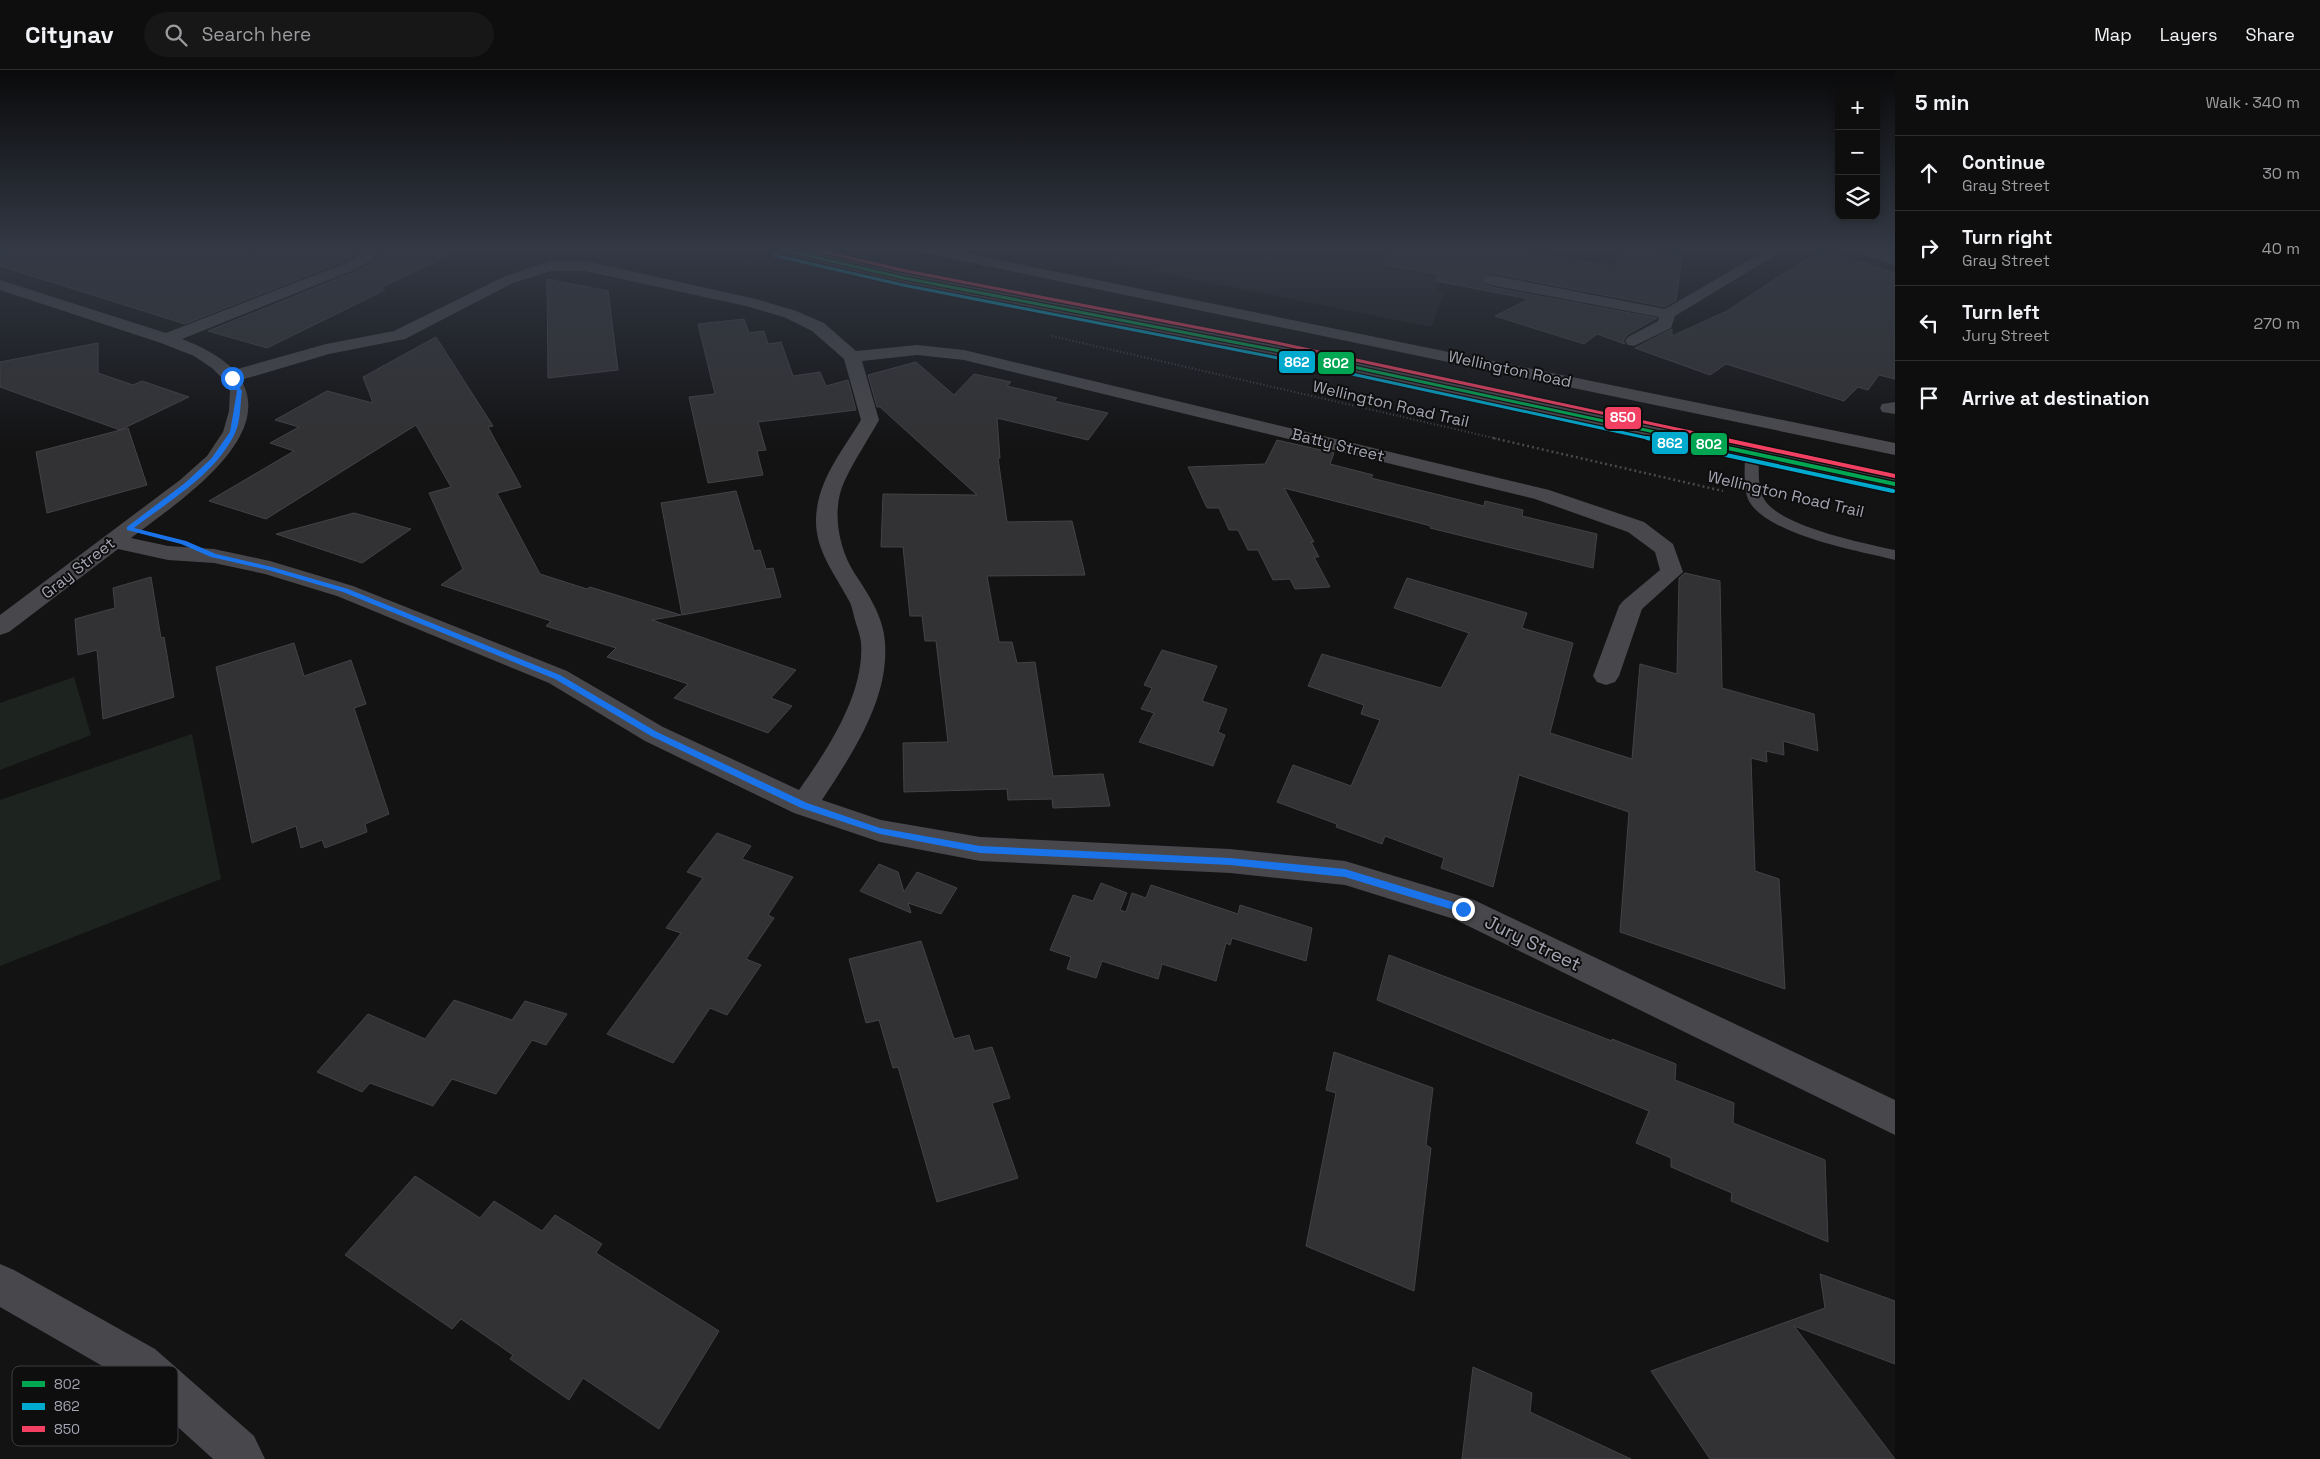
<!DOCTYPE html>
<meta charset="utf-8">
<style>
body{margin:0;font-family:"Space Grotesk",sans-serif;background:#171718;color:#f1f3f6}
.controls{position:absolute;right:15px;top:15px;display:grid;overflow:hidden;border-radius:10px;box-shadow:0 2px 8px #0003}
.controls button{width:45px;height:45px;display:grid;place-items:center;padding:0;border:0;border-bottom:1px solid #2e2e2f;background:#0e0e0f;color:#f1f3f6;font:25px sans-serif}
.stop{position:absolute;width:15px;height:15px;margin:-11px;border:4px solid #1a73e8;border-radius:50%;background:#fff}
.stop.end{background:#1a73e8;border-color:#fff;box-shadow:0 1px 5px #0008}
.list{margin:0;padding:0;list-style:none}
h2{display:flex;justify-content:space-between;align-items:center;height:65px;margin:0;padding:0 20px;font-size:21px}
h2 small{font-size:16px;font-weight:400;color:#9b9c9e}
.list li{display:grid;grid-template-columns:32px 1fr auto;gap:15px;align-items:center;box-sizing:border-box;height:75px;padding:0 20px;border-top:1px solid #2e2e2f}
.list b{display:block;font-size:19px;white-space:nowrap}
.list p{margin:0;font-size:16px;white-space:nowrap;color:#9b9c9e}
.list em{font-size:16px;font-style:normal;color:#9b9c9e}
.icon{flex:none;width:28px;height:28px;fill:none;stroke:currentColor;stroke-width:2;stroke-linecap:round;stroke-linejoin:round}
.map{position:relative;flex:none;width:1895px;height:1389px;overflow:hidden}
header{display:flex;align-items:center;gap:30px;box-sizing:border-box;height:70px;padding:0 25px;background:#0e0e0f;border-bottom:1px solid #2e2e2f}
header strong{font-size:24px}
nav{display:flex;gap:28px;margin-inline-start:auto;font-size:18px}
.search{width:350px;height:45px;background:#171718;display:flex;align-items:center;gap:12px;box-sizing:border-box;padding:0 18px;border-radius:28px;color:#9b9c9e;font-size:19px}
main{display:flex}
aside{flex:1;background:#0e0e0f}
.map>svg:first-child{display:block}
</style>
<header>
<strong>Citynav</strong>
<div class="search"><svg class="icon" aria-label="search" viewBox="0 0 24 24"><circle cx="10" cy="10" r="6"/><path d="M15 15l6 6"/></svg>Search here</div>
<nav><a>Map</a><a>Layers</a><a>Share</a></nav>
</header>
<main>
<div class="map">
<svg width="1895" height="1389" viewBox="0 0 1895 1389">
<rect width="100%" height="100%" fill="#131314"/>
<path fill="#202022" d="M1036,178H1459L1436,222L1444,224L1431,257Z"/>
<path fill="#1d231f" d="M74,607L91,665L0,700V633Z
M192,664L221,809L0,896V730Z"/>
<path fill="#323234" stroke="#434347" d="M0,178H359L361,181L345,191L185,254L0,196Z
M377,178H466L380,218L385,220L267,278L208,261L357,201L374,191L379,182Z
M1386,178H1507L1615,196L1619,178H1659L1658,182L1682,186L1676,230L1665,237L1491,203L1482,209L1485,214L1491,217L1657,248L1627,265L1623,271L1625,274L1597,264L1584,274L1495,246L1529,229L1436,211L1439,204L1385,195Z
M1828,181L1895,203V309L1879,305L1868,320L1858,317L1844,331L1726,294L1710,305L1635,278L1672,259V266L1727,241L1798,194Z
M547,209L608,221L618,300L548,308Z
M744,249L749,263L764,261L768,274L781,272L793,306L820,302L826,316L848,310L856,340L758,352L766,380L757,381L763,405L708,413L689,327L715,324L698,254Z
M436,267L493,356L488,357L521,417L497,423L540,504L587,519L590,517L681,545L652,550L796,600L771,628L792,636L768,663L674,628L688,614L607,587L616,578L546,556L551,551L441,515L463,499L429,423L451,417L416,355L266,449L209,431L294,381L270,373L299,357L275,350L327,321L373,333L363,307Z
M98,273V303L133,315L142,311L189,327L120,360L0,317V292Z
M916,292L954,325L974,304L1011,312L1007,316L1057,328L1054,331L1108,343L1088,370L997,348L1000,388H998L1007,452L1072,451L1085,505L987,506L999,572H1012L1017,593L1035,592L1053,706L1103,704L1110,736L1053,738L1052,729L1008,730L1007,719L904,722L903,673L948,672L936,571H925L922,546H910L903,477H881L883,424L977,425L880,337H877L868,305Z
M128,358L147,415L47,443L36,382Z
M1277,370L1334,383L1330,394L1373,405L1371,408L1484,436L1485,431L1523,440L1522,446L1597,464L1593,498L1430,458L1431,456L1284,418L1314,472H1311L1319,487H1314L1330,517L1295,519L1290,509L1273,510L1258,480H1248L1238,460H1229L1219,438H1207L1188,397L1265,394Z
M736,421L754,481L760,480L766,499L773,498L781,527L682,545L661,433Z
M354,443L411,459L362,493L276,464Z
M1685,503L1720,511L1722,618L1814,644L1818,681L1783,671L1784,685L1766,681L1767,692L1751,688L1755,801L1779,809L1785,919L1620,862L1629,742L1519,705L1493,817L1441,798L1444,788L1385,766L1382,774L1336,757L1337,754L1277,732L1293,695L1351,716L1380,650L1361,644L1364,635L1308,616L1322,584L1441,618L1469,563L1394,538L1407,508L1527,543L1522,558L1573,573L1550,663L1632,689L1640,594L1677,604L1679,508Z
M151,507L161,568L164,567L174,627L103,649L97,580L78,585L75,549L115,538L113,518Z
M294,573L304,606L351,590L366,634L354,638L389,744L365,754L367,762L325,778L322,770L301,778L296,756L252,773L216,597Z
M1162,580L1217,596L1202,631L1227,639L1218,662L1225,665L1213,696L1139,672L1154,643L1141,639L1152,618L1144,615Z
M717,763L751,776L742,789L793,807L768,845L774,848L746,889L761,895L727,945L710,938L673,993L607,964L681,863L666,858L703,808L687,802Z
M879,794L898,802L904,822L917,802L957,818L941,844L908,833L911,843L860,821Z
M1101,813L1127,823L1120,840L1126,842L1132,823L1146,828L1151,815L1238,844L1240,835L1312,858L1306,891L1232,868L1230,875L1226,873L1216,911L1162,894L1158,909L1102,891L1096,908L1067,899L1071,887L1050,880L1073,825L1093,831Z
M921,871L954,969L969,965L974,981L992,977L1010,1028L992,1033L1018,1108L937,1132L898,997L893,998L879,950L866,953L849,889Z
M1389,885L1612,971V969L1676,994L1675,1010L1734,1033L1733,1053L1825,1090L1828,1172L1731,1131L1732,1123L1671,1097V1088L1636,1073L1649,1041L1377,930Z
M454,930L512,950L525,931L567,944L546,975L532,970L496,1024L452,1009L433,1036L370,1013L362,1022L317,1002L368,944L425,969Z
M1334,982L1433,1018L1426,1075L1431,1078L1414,1221L1306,1176L1336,1023L1326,1020Z
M415,1106L480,1148L494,1131L542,1161L555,1145L602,1174L596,1183L719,1261L659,1359L583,1308L569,1330L510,1289L513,1285L461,1249L452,1259L345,1185Z
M1820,1204L1895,1231V1294L1794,1256L1895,1389H1710L1651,1301L1825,1238Z
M1473,1297L1532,1323L1530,1342L1631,1389H1462Z"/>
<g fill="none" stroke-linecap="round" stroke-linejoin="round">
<path stroke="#49494d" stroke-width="2" stroke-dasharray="1 2.5" stroke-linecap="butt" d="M679,178L754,195
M1052,266L1498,369"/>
<path stroke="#49494d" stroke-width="2.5" stroke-dasharray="2 3" stroke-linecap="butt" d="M1493,368L1723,421"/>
<path fill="#48484c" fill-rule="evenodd" d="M1752,379L1759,383C1759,396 1757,418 1764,429C1781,457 1864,473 1895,480V490C1859,481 1765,465 1748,429C1743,417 1745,396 1745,383Z"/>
<path fill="#48484c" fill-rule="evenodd" d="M361,178H375L377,181L372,190L356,199L182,269C202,277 219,285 234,300L326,274L394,261L503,207L550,191H585L756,229L796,241L824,253L856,281L917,275L964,280L1549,420L1644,452L1673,474L1683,502L1642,539L1619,606L1615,612L1606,615L1597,612L1593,606L1619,536L1623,531L1660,500L1655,482L1628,462L1535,429L964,290L917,285L862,291L879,350C868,370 855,389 845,410C831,438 838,478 855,504C869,525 884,548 885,573C889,630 852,684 822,730L881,750L980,767L1230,779L1345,791L1474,830L1895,1030V1065L1454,849L1345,815L1230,803L980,791L880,772L794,743L645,671L549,613L337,526L265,504L214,493L168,490L118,479L9,562L0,565V545L180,410L207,386L223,362L229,341L230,321L224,310L212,298L194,286L161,273L0,220V210L166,263L346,193L361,184L363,181ZM551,201H585L746,236L784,247L812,261L844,289L861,350C844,378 822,405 817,438C811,475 832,499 848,529C852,535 853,543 855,550C857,557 860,565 861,572C865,624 827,680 799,720L663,657L567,601L353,516L270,491L214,479L168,476L131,468C171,437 277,370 241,310L329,284L405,269L513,213Z
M1770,178H1787L1675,246L1671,258L1634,276L1628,275L1625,271L1628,267L1658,251L1659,247L1491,215L1486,213L1483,210L1486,207L1491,205L1665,239Z
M1853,178H1874L1895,185V195L1855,181Z
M1895,332V344L1882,342L1880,338L1882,334Z
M0,1194L14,1200L155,1279L254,1366L265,1389H213L125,1309L0,1237Z"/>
<path fill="#4a4a4e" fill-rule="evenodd" d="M768,178H793L904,203L1275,275L1895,408V420L1275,285L904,213L770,181Z
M912,178H940L1895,373V385L919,182L914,181Z"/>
<defs>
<path id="bus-1-far1" d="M775,178L904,208L1275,280L1687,369"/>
<path id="bus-1" d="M1681,368L1895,414"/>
<path id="bus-2-far1" d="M773,185L903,215L1273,287L1652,369"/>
<path id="bus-2" d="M1647,368L1893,421"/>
<path id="bus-3-far1" d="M807,178L906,201L1277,273L1723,369"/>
<path id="bus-3" d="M1717,368L1895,406"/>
</defs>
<use href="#bus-1-far1" stroke="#0e0e0f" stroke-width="5.5"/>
<use href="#bus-1" stroke="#0e0e0f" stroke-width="7"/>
<use href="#bus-2-far1" stroke="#0e0e0f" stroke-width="5.5"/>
<use href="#bus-2" stroke="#0e0e0f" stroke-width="7"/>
<use href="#bus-3-far1" stroke="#0e0e0f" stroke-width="5.5"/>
<use href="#bus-3" stroke="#0e0e0f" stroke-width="7"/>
<use href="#bus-1-far1" stroke="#00a651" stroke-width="3"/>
<use href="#bus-1" stroke="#00a651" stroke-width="4"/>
<use href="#bus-2-far1" stroke="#00a9ce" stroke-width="3"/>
<use href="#bus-2" stroke="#00a9ce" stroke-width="4"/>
<use href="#bus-3-far1" stroke="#f24062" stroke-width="3"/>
<use href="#bus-3" stroke="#f24062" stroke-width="4"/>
</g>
<linearGradient id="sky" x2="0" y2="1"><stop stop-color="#0a0a0b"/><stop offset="0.48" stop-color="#333945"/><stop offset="1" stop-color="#333945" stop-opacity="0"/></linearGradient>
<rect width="1895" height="372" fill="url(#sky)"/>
<path fill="#1a73e8" d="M232,306L242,321C240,333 241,351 235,363C216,404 169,431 134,458L186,471L216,484L272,497L348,519L560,605L657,662L807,733L880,758L980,776L1230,788L1345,799L1463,835L1468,839L1463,843L1345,807L1230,795L980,783L880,764L801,738L651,666L555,609L343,522L268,500L211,487L181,474L127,460V457L185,413L211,389L230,362L237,321L229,308Z"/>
<g text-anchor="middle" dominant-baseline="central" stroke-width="4" stroke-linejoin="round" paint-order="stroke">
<g font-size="16" fill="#a5a6b3" stroke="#0e0e0f">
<text transform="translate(1510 299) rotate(12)">Wellington Road</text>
<text transform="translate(1391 334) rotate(13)">Wellington Road Trail</text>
<text transform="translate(1338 375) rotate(14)">Batty Street</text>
<text transform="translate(1786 424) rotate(13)">Wellington Road Trail</text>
<text transform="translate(78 498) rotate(-38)">Gray Street</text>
</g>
<g font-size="19" fill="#a5a6b3" stroke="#0e0e0f">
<text transform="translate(1533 873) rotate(26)">Jury Street</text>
</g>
</g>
<rect x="12" y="1296" width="166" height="80" rx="8" fill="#0e0e0f" stroke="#3b3c40" stroke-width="1"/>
<rect x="22" y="1311" width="23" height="6" fill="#00a651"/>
<rect x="22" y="1333" width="23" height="7" fill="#00a9ce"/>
<rect x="22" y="1356" width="23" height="6" fill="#f24062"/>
<g font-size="14" fill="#a5a6b3">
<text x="54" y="1319">802</text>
<text x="54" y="1341">862</text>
<text x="54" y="1364">850</text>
</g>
<g stroke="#0e0e0f" stroke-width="2">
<rect x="1278" y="280" width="38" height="24" rx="5" fill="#00a9ce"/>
<rect x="1317" y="281" width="38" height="24" rx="5" fill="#00a651"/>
<rect x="1604" y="336" width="38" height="24" rx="5" fill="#f24062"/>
<rect x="1651" y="361" width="38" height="24" rx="5" fill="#00a9ce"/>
<rect x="1690" y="362" width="38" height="24" rx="5" fill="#00a651"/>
</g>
<g font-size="14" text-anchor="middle" font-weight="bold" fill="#fff">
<text x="1297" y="297">862</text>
<text x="1336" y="298">802</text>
<text x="1623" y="352">850</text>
<text x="1670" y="378">862</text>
<text x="1709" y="379">802</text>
</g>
</svg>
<div class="controls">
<button>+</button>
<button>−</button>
<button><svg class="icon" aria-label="layers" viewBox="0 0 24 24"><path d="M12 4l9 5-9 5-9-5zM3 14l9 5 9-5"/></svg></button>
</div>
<div class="stop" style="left:232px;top:308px"></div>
<div class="stop end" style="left:1463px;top:839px"></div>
</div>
<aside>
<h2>5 min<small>Walk · 340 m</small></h2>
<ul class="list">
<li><svg class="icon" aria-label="ahead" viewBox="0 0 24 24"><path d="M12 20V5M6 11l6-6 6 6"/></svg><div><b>Continue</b><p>Gray Street</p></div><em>30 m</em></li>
<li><svg class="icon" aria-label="right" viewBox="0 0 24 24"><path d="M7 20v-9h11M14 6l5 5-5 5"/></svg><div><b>Turn right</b><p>Gray Street</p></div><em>40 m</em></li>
<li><svg class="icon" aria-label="left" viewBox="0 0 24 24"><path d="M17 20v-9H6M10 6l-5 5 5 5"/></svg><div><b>Turn left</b><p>Jury Street</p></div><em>270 m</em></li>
<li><svg class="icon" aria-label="arrive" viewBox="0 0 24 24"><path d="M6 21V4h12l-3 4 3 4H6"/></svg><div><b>Arrive at destination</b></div></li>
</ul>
</aside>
</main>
